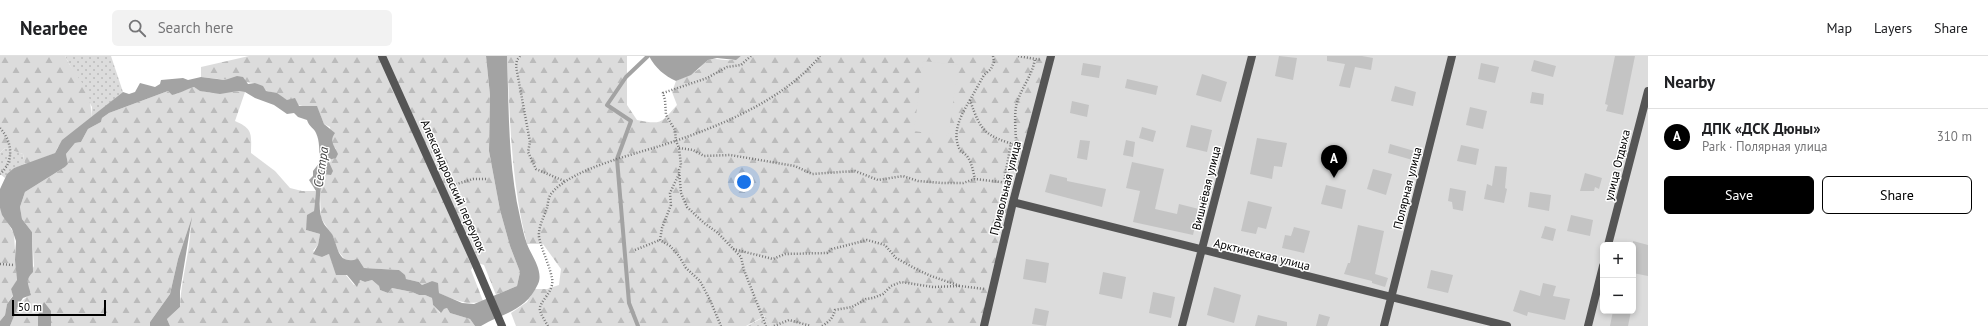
<!DOCTYPE html>
<meta charset="utf-8">
<style>
body{margin:0;font-family:"PT Sans",sans-serif;background:#f2f2f2;color:#202124}
.controls{position:absolute;right:12px;bottom:12px;display:grid;overflow:hidden;border-radius:6px;box-shadow:0 2px 6px #0003}
.controls button{width:36px;height:36px;display:grid;place-items:center;padding:0;border:0;border-bottom:1px solid #e0e0e0;background:#fff;color:#202124;font:20px sans-serif}
.scale{position:absolute;left:12px;bottom:10px;width:94px;box-sizing:border-box;padding-left:4px;border:2px solid #000;border-top:0;font-size:11px;line-height:14px;white-space:nowrap;color:#000;-webkit-text-stroke:3px #fff;paint-order:stroke}
.you{position:absolute;left:744px;top:126px;width:14px;height:14px;margin:-10px;border:3px solid #fff;border-radius:50%;background:#1a73e8;box-shadow:0 0 0 6px #1a73e833}
.badge{display:grid;place-items:center;width:26px;height:26px;border-radius:50%;background:#000;color:#fff;font-size:13px;font-weight:700}
.pin{position:absolute;translate:-50% -33px;filter:drop-shadow(0 1px 2px #0008)}
.pin::after{content:'';position:absolute;top:21px;width:14px;height:12px;background:inherit;clip-path:polygon(0 0,100% 0,50% 100%)}
.list{margin:0;padding:0;list-style:none}
h2{display:flex;justify-content:space-between;align-items:center;height:52px;margin:0;padding:0 16px;font-size:17px}
h2 small{font-size:13px;font-weight:400;color:#757577}
.list li{display:grid;grid-template-columns:26px 1fr auto;gap:12px;align-items:center;box-sizing:border-box;height:56px;padding:0 16px;border-top:1px solid #e0e0e0}
.list b{display:block;font-size:15px;white-space:nowrap}
.list p{margin:0;font-size:13px;white-space:nowrap;color:#757577}
.list em{font-size:13px;font-style:normal;color:#757577}
.actions{display:flex;gap:8px;padding:12px 16px}
.actions a{flex:1;padding:9px 0;border:1px solid #000;border-radius:6px;text-align:center;font-size:14px;color:#000}
.actions .main{background:#000;color:#fff}
.icon{flex:none;width:22px;height:22px;fill:none;stroke:currentColor;stroke-width:2;stroke-linecap:round;stroke-linejoin:round}
.map{position:relative;flex:none;width:1648px;height:270px;overflow:hidden}
header{display:flex;align-items:center;gap:24px;box-sizing:border-box;height:56px;padding:0 20px;background:#fff;border-bottom:1px solid #e0e0e0}
header strong{font-size:19px}
nav{display:flex;gap:22px;margin-inline-start:auto;font-size:14px}
.search{width:280px;height:36px;background:#f2f2f2;display:flex;align-items:center;gap:10px;box-sizing:border-box;padding:0 14px;border-radius:6px;color:#757577;font-size:15px}
main{display:flex}
aside{flex:1;background:#fff}
.map>svg:first-child{display:block}
</style>
<header>
<strong>Nearbee</strong>
<div class="search"><svg class="icon" aria-label="search" viewBox="0 0 24 24"><circle cx="10" cy="10" r="6"/><path d="M15 15l6 6"/></svg>Search here</div>
<nav><a>Map</a><a>Layers</a><a>Share</a></nav>
</header>
<main>
<div class="map">
<svg width="1648" height="270" viewBox="0 0 1648 270">
<defs>
<pattern id="grass-dots" width="8" height="8" patternUnits="userSpaceOnUse"><rect width="8" height="8" fill="#dcdcdc"/><path d="M2 2h.1M6 6h.1" fill="none" stroke="#bbb" stroke-width="1.8" stroke-linecap="round"/></pattern>
<pattern id="forest-firs" width="22" height="20" patternUnits="userSpaceOnUse"><rect width="22" height="20" fill="#dcdcdc"/><path d="M5 1l3.5 6h-7zM16 11l3.5 6h-7z" fill="#bbb"/></pattern>
</defs>
<rect width="100%" height="100%" fill="#fff"/>
<path fill="url(#grass-dots)" d="M65,0H111L123,36L91,62L92,51Z
M5,92L23,98L25,109L14,112L5,122L0,118V97Z
M766,260L771,270H747Z"/>
<path fill="url(#forest-firs)" d="M0,0H65C76,24 93,30 91,62L58,91L55,97L25,109L23,98L5,92L0,97Z
M249,0H379L474,209L471,214L483,245C467,250 454,244 439,237L438,230L432,225L422,229L419,226L406,223L399,214L364,212L359,207L346,205L335,191L334,182L321,162L320,140L323,118H326L328,105L336,93L332,88L330,71L324,68L317,51C311,50 304,51 298,49C287,46 280,38 267,35C263,34 259,28 254,27C236,25 219,23 201,21V11Z
M384,0H486L490,39L489,95L500,154L510,190L520,216L517,230L496,239L484,209L478,207Z
M507,0H627V49L637,64C662,69 661,67 677,49L672,36L676,25C684,21 692,18 699,13C702,10 704,6 708,4C719,0 730,9 741,0H1051L984,270H771L765,260L746,270H516L511,257L527,246L535,233H547L559,229L561,213L543,188H527C511,126 510,63 507,0Z
M194,31C211,42 229,33 245,36L235,65C254,73 251,79 251,97L275,115L290,132L302,135H316L314,155L308,162L306,174L320,178L318,189L313,195L322,201L329,198L354,229L360,224L365,226L372,224L379,230L380,234L388,237L392,232L412,236L419,239H425L432,242L433,249L440,257L444,253L447,252L450,257L470,263L475,270H170L167,263L180,251C181,222 191,193 191,164L178,203L170,238L150,266V270H51L38,259V270H10L19,248L31,237L27,231L28,221L34,210L32,176L22,163L20,151L25,136L65,111L68,108L66,98L75,87L81,86L88,73L101,66L102,62L109,57L168,35L172,39L177,38L181,34Z
M0,152L14,178L17,225L11,233L13,239L7,248L5,259L0,265Z"/>
<path fill="#dcdcdc" fill-rule="evenodd" d="M1051,0H1648V270H984ZM1603,189H1633V255H1603Z
M923,5L959,9L948,80L914,75Z"/>
<path fill="#a3a3a3" d="M486,0H507C509,53 508,109 520,161C522,170 524,180 527,188C531,199 544,215 538,228C525,256 504,256 481,270H475L470,263L450,257L447,252L444,253L441,257L433,249L432,242L425,239H419L412,236L392,232L388,237L380,234L379,230L372,224L365,226L360,224L357,231L347,219H336L329,198L322,201L313,198L318,189L320,178L306,174L307,159L314,155L316,135L309,124L313,120V115L320,106C319,96 320,85 316,77C314,72 309,71 307,64L298,61L294,57L287,58L274,49L255,42L245,36L238,35L220,38L200,35L194,31C186,33 179,38 172,39L168,35L109,57L102,62L101,66L88,73L81,86L75,87L66,98L68,108L65,111L25,136L20,151L22,163L32,176L33,216C24,225 29,229 31,239L23,242L19,248L10,270H0V265L5,259L7,248L13,240L11,233L17,224L15,204L16,185L12,173L2,159L0,152V133L7,118L14,112L55,97L62,84L123,36L129,38L135,36L140,27L155,31L160,28L161,24L183,22L188,24L201,21L225,24L237,20L243,21L248,28L255,27L263,30L266,35L277,37L287,44L295,42L299,50H317L324,68L335,77C329,85 334,89 338,98L336,102L328,104L333,115L331,119L323,118C321,133 316,154 324,168C327,173 333,177 334,183C339,197 340,208 358,203L364,212L399,214L405,219L406,223L419,226L422,229L432,225L438,227L439,237L462,247L474,248L517,230L520,216L510,190L500,154L489,95L490,39Z
M649,0H741L736,4L717,2L708,4L691,19L676,25C665,20 655,12 649,0Z
M192,161L180,235V251L167,263L170,270H150V266L170,238L178,203Z
M44,246L51,255V270H38V259Z"/>
<g fill="none" stroke-linecap="round" stroke-linejoin="round">
<path stroke="#a3a3a3" stroke-width="4" d="M638,270L629,247L617,103L631,65L607,49L626,21L648,0"/>
</g>
<path fill="#c4c4c4" d="M1279,0L1297,2L1293,24L1275,20Z
M1327,0H1362L1373,2L1371,14L1355,11L1350,32L1339,30L1345,8L1327,5Z
M1615,0H1635L1623,59L1606,55L1608,49L1605,48Z
M1534,4L1556,10L1553,21L1531,15Z
M1083,7L1101,10L1099,22L1081,19Z
M1481,7L1499,11L1495,27L1478,23Z
M1202,18L1227,26L1221,46L1196,39Z
M1127,23L1158,30L1156,39L1125,32Z
M1395,30L1416,36L1413,50L1391,45Z
M1532,36L1544,38L1543,49L1530,47Z
M1072,45L1089,49L1087,61L1070,57Z
M1470,51L1487,55L1483,73L1466,69Z
M1191,69L1212,74L1207,96L1186,91Z
M1142,71L1156,75L1153,86L1139,82Z
M1257,82L1287,87L1282,111L1274,110L1272,123L1250,118Z
M1080,84L1090,85L1087,104L1077,102Z
M1126,84L1135,86L1133,101L1123,99Z
M1390,88L1418,96L1416,105L1388,97Z
M1461,89L1479,93L1476,109L1457,105Z
M1132,106L1164,113L1155,153L1177,158L1179,148L1199,153L1193,179L1133,166L1140,135L1126,132Z
M1495,110L1507,111L1505,132L1507,133L1504,147L1484,143L1487,128L1492,130Z
M1373,113L1392,118L1386,139L1367,133Z
M1585,117L1602,122L1599,133L1595,131L1594,135H1580Z
M1050,118L1067,122V125L1106,133L1102,151L1045,136Z
M1326,129L1346,134L1342,153L1321,148Z
M1450,132L1466,135L1463,155L1453,153L1452,146L1448,145Z
M1530,136L1551,139L1549,155L1528,151Z
M1248,145L1272,151L1266,173L1258,171L1256,178L1241,175Z
M1571,159L1593,164L1590,180L1567,175Z
M1358,169L1384,175L1375,218L1388,222L1385,231L1372,227V225L1344,218L1348,207H1350Z
M1545,170L1556,173L1553,185L1541,182Z
M1294,171L1310,175L1304,197L1282,192L1285,179L1291,180Z
M1633,185L1648,189V220L1633,217Z
M1026,203L1049,207L1046,227L1023,223Z
M1431,214L1453,219L1448,237L1427,232Z
M1103,216L1126,221L1122,243L1099,238Z
M1543,227L1556,230L1553,240L1570,243L1565,264L1528,256L1527,260L1513,255L1520,234L1540,240Z
M1214,231L1241,239L1234,267L1207,259Z
M1153,236L1175,241L1171,262L1149,257Z
M1035,252L1049,255L1046,270L1032,268Z
M1613,255H1631L1628,270H1610Z
M1319,258L1330,261L1327,270H1316Z
M1258,259L1287,266V270H1255Z"/>
<g fill="none" stroke-linecap="round" stroke-linejoin="round">
<path stroke="#777" stroke-width="2.5" stroke-dasharray="1 2" stroke-linecap="butt" d="M520,0L517,4L516,10L530,86L528,96L536,113L564,125
M751,0L741,9L727,11L707,22L663,37L665,44L666,59L675,74L676,85L679,92L681,109L679,114L681,137L687,151L704,167L718,177L741,201L744,214L766,270
M993,0L994,6L991,13L984,19L970,44C981,77 986,80 1019,90
M1018,0L1041,4
M970,44C961,59 951,77 960,94C962,96 965,98 967,100C972,107 973,115 975,123
M0,72C12,85 15,105 0,118
M1016,88C1016,77 1014,63 1016,51C1019,34 1033,20 1035,2
M679,92L693,94L704,100L730,99L795,110L812,118L855,115L878,124L903,120L918,125L943,127H963L975,123L1009,127
M679,118L670,137L671,149L662,172L660,184L670,190L679,200L686,212L700,225L710,244L721,270
M1004,126L1011,87
M450,130L473,123H488
M733,193L773,203L785,198L827,197L832,193L867,184L885,189L896,202L916,213L931,220L960,230
M635,194L660,184
M0,208L14,209
M548,270C545,265 541,259 540,254C538,246 555,236 552,222C549,208 542,195 539,181C538,171 544,161 547,152C548,148 548,142 551,138C572,111 642,97 675,85C725,68 786,42 820,0
M774,270L789,264L811,270
M822,270C829,266 833,262 835,254L852,251L866,243L873,242L883,238L891,230L901,226L933,231L960,230L984,233"/>
<path stroke="#555" stroke-width="8" d="M382,0L476,209L502,270
M1013,146L1507,270
M1608,189L1648,35
M984,270L1013,146L1051,0
M1182,270L1252,0
M1384,270L1452,0
M1588,270L1603,210"/>
</g>
<g text-anchor="middle" dominant-baseline="central" stroke-width="3" stroke-linejoin="round" paint-order="stroke">
<g font-size="12" fill="#000" stroke="#fff">
<text transform="translate(1617 109) rotate(-76)">улица Отдыха</text>
<text transform="translate(454 130) rotate(66)">Александровский переулок</text>
<text transform="translate(1005 132) rotate(-76)">Привольная улица</text>
<text transform="translate(1206 132) rotate(-76)">Вишнёвая улица</text>
<text transform="translate(1407 132) rotate(-76)">Полярная улица</text>
<text transform="translate(1262 198) rotate(14)">Арктическая улица</text>
</g>
<g font-size="13" font-style="italic" fill="#444" stroke="#fff">
<text transform="translate(321 111) rotate(-82)">Сестра</text>
</g>
</g>
</svg>
<div class="controls">
<button>+</button>
<button>−</button>
</div>
<div class="scale">50 m</div>
<div class="you"></div>
<div class="pin badge" style="left:1334px;top:122px">A</div>
</div>
<aside>
<h2>Nearby<small></small></h2>
<ul class="list">
<li><span class="badge">A</span><div><b>ДПК «ДСК Дюны»</b><p>Park · Полярная улица</p></div><em>310 m</em></li>
</ul>
<div class="actions"><a class="main">Save</a><a>Share</a></div>
</aside>
</main>
